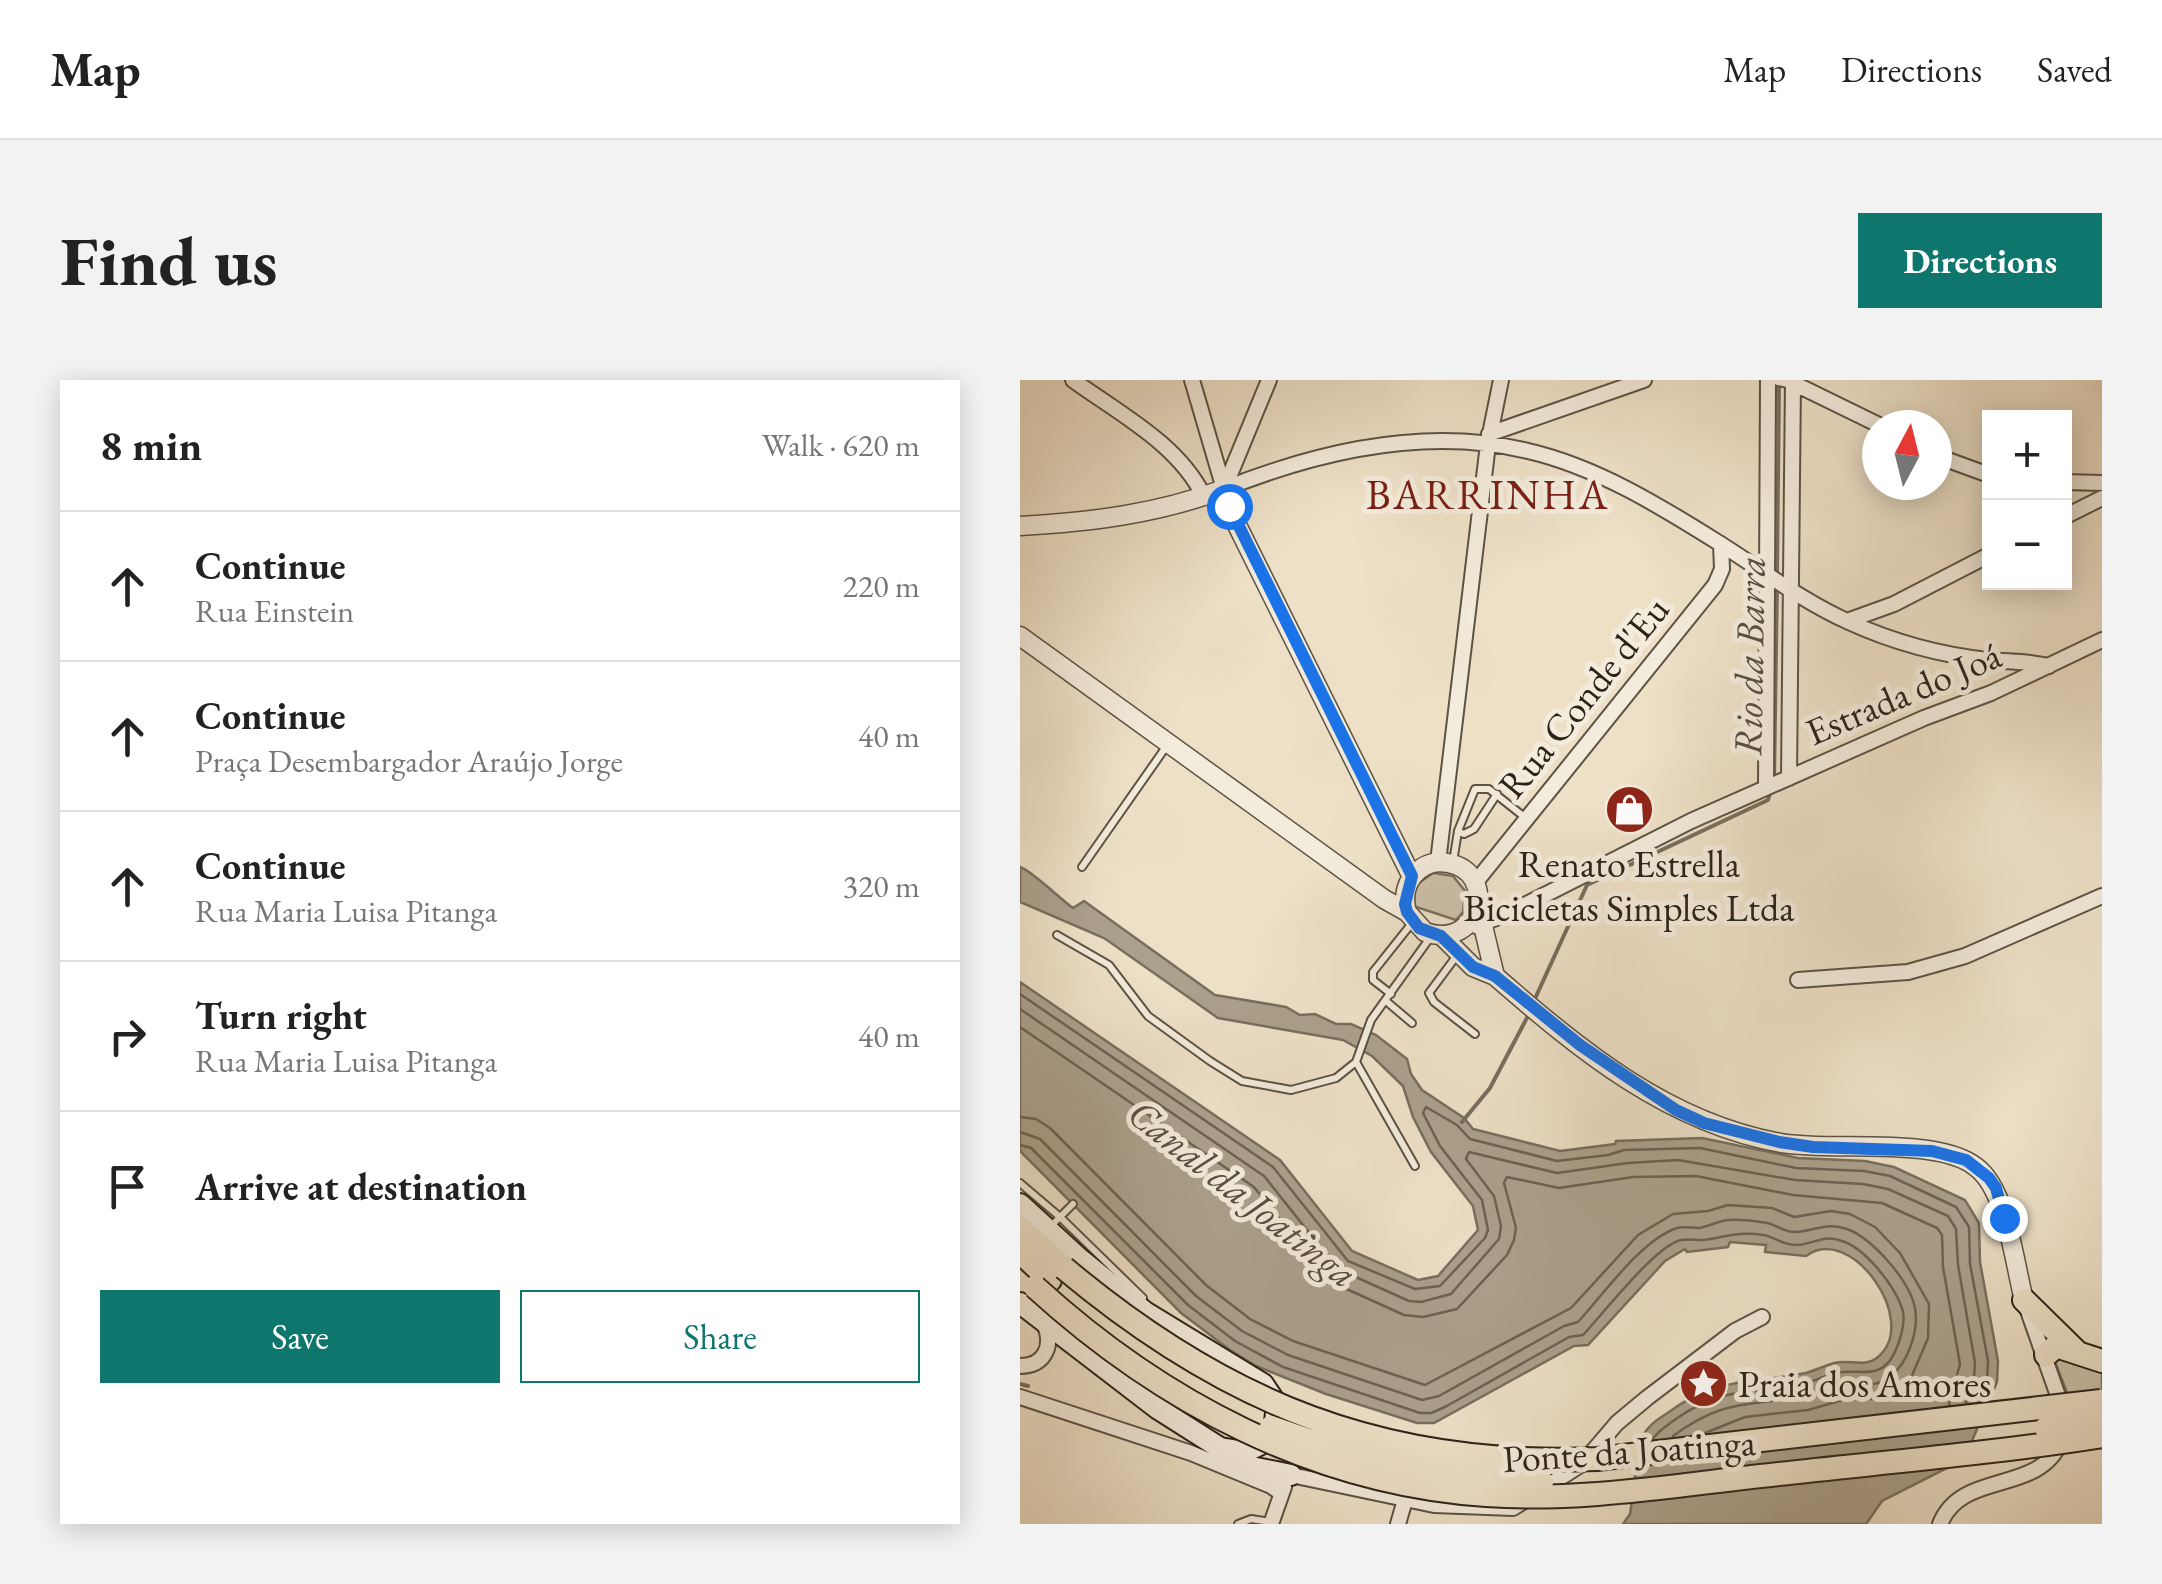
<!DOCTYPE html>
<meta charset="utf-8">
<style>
body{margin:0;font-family:"EB Garamond",serif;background:#f2f2f2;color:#222}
.controls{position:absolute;right:30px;top:30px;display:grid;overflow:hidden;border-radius:0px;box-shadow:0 5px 25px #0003}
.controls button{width:90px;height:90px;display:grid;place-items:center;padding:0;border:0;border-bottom:2px solid #e0e0e0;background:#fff;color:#222;font:50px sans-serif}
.compass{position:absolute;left:842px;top:30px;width:90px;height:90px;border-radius:50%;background:#fff;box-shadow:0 5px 25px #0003;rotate:7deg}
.stop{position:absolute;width:30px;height:30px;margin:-22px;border:8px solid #1a73e8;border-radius:50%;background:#fff}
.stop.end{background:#1a73e8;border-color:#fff;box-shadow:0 2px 10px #0008}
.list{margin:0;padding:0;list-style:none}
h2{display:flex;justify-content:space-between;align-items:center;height:130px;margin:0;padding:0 40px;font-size:42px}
h2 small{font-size:32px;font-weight:400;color:#767676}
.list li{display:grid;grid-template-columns:65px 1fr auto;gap:30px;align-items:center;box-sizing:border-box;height:150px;padding:0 40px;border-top:2px solid #e0e0e0}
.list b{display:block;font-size:38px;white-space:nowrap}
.list p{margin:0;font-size:32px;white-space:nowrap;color:#767676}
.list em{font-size:32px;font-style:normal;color:#767676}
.actions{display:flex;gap:20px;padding:30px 40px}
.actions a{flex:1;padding:22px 0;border:2px solid #0f766e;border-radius:0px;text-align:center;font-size:35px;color:#0f766e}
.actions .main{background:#0f766e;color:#fff}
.icon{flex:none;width:55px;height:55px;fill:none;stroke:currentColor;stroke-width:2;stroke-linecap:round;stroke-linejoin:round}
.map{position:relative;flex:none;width:1082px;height:1144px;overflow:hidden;border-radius:0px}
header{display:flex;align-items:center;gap:60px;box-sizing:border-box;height:140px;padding:0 50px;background:#fff;border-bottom:2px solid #e0e0e0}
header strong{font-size:48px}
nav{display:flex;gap:55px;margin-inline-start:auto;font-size:35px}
.intro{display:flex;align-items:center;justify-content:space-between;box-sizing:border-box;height:240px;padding:0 60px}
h1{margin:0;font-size:70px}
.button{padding:25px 45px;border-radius:0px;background:#0f766e;color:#fff;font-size:35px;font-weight:700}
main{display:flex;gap:60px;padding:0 60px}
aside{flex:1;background:#fff;border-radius:0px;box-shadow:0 5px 25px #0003}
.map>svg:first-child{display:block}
</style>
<header>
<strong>Map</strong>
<nav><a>Map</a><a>Directions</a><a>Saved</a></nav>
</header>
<div class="intro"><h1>Find us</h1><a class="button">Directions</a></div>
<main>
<aside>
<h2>8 min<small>Walk · 620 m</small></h2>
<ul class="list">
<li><svg class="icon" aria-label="ahead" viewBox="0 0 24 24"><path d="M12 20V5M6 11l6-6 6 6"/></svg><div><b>Continue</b><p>Rua Einstein</p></div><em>220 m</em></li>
<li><svg class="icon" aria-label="ahead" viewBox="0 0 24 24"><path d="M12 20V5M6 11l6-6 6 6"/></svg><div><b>Continue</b><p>Praça Desembargador Araújo Jorge</p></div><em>40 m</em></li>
<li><svg class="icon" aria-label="ahead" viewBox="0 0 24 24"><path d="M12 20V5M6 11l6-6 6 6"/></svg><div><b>Continue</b><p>Rua Maria Luisa Pitanga</p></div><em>320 m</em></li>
<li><svg class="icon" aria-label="right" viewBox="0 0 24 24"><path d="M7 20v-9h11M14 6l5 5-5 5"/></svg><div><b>Turn right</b><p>Rua Maria Luisa Pitanga</p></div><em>40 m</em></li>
<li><svg class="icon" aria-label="arrive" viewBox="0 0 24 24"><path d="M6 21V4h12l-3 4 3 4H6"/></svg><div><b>Arrive at destination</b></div></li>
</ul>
<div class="actions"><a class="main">Save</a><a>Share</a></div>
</aside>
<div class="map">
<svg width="1082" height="1144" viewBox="0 0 1082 1144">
<rect width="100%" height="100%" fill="#ede0c7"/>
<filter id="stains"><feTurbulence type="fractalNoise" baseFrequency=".002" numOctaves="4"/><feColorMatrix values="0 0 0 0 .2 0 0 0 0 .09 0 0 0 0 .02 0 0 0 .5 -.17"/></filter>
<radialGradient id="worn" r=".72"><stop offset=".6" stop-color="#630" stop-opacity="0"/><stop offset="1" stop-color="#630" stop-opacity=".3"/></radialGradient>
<path fill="#ccc0a9" stroke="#7c7261" stroke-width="2.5" d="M413,493L433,496L445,511L443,532L436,540L393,526L396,505Z
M1032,974L1082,986V1012L1049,1018Z"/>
<path fill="#aba08c" stroke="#786e5e" stroke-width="2.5" d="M0,487C12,491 39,518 53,528L64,521L195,615L266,627L280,635L295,634L316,644H331L356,655L387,679L391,694L402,710L444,738L453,749L540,771L595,764L596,761L682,758L778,778L845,781L874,787L945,820L959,843L960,882L978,981L977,1002L951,1063L931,1086L862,1121L846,1144H603L610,1134C614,1110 615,1082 622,1058C627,1046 638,1039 649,1032C698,996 731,1004 786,993C796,990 804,986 814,983C829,979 845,988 858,977C901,941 830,842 786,876L745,872L746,865L710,862L708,867L667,872L665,869L645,881L568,965L554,966L414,1043H397L306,1014L236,986L210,970L161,933L0,771V602L260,780L332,871L398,900L418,896L458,850L453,826L411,772L393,737L383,706L352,676L323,660L198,638L84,558L0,522Z"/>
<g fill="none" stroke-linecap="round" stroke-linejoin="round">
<path stroke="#6c6252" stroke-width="2.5" d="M0,614L253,787L328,881L395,909L420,906L465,858L468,850L462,820L420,766L403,733L406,727L437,745L450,759L537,781L588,775L604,770L680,768L776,788L844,791L870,796L936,827L949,847L950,884L968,981L967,1001L960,1021
M0,629L244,796L318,889L389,921L401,922L431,914L479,859L481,846L474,816L446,779L449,772L537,793L608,783L658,780L775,800L843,804L868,809L928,836L936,849L938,885L955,983L954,998L946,1023
M0,647L234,807L309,901L384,935L403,937L437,929L487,875L494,860L496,848L484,803L487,797L539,808L613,797L676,796L773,815L862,823L917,848L922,855L923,887L940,984L929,1025
M0,737L16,739L30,748L186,905L230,939L273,961L405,1005L551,928L618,855L653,834L688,831L708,825L752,828L774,837L811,831L830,834L855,847L880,873L909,924L908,958L891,998L875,1012L857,1019H826L788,1030L725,1037L685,1053
M0,752L20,759L176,916L222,951L268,975L402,1020L419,1016L544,946L558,942C583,915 621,860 657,848C664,846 672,848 679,848C690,846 698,841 708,840C720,839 735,841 747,843C757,845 763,852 775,852C793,851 807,842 827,849C852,858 890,901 895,928C899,951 888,983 870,997C856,1008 842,1003 826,1004C814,1004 801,1012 789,1015C729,1028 708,1016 653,1056
M0,765L11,768L168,925L215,961L263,987L400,1033H411L425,1027L549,957L563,955C584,933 635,866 661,860C668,859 676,860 684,860C705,857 720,851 743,855C756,857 761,865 778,865C794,864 803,854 822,861C845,868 874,905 882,928C887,942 879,966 871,979C858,998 841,990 822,992C810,993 798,1000 786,1003C737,1013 700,1007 656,1039C648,1045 639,1050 633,1059"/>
<path stroke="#786e5e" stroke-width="4" d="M757,195L759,5
M754,400L757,205
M513,623L567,505L748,420L751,409
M442,742L470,708L510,632
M0,1004L8,1006"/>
<defs>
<path id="service" d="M439,452L444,454L454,449L477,414
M433,482L438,451L455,409H469L507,439
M62,487L148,364
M37,555L89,585L128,636L190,681L222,701L271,710L316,698L336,682L351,640L412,555
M438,574L409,613L414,622L455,654
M371,614L353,600V592L392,543
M366,621L392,643
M336,682L395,786
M0,803L40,837L123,918
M29,848L53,824
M218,1144L231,1139L251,1142"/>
<path id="pedestrian" d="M758,0L773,3"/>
<path id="minor" d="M53,0C98,33 159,64 184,117
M172,0L204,109
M773,3L859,45
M469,54L624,0
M917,76L969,95
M1044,102L1082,103
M204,109C299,71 406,46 508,71C577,87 640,126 699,163C742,190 782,221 829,242C873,262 920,275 968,280C989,282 1008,281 1029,286
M204,109L249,0
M1044,137L1082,118
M827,241L874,224L969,175
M769,398L773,0
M746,408L748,0
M418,482L468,64L481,0
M455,503L695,205L702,189L701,164
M456,546L489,533L671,441L904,338L971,313L1082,260
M778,600L888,592L945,576L1082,516
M1007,928L1043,1030
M0,986C25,986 34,965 24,944
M0,1017L171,1073L251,1106L261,1113
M271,1095L414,1125L493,1128L562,1084L597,1043L627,1018L715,951L742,937
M251,1144L264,1107
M378,1144L385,1120
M920,1144C942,1089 1019,1116 1041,1061"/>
<path id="tertiary" d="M0,146C71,142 137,134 204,109L213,137L392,497
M0,256L364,519L387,532L405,552C461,571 479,492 428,483C418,481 407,483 399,490C385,501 383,517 387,532
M458,525L475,596
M421,555L453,587L475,596C560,670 648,743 761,763C812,772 917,756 956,787C987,810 994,882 1004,920"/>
<path id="secondary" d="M0,824L60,879L125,932L243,1004L257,1025L254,1050L247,1061L225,1072L200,1068L137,1028L0,923
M206,1072L231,1087L271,1095"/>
<path id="trunk" d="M0,848L44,888
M0,872L30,900
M1004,920L1057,972
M1026,975L1036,966L1082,981"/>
</defs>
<use href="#service" stroke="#5c5344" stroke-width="10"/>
<use href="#pedestrian" stroke="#5c5344" stroke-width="14"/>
<use href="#minor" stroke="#5c5344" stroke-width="18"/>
<use href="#tertiary" stroke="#5c5344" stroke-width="21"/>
<use href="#secondary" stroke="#2c2419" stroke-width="24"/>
<use href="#trunk" stroke="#2c2419" stroke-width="26"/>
<use href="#service" stroke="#f3ebdb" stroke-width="6"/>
<use href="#pedestrian" stroke="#f3ebdb" stroke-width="10"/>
<use href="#minor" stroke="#f3ebdb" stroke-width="14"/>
<use href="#tertiary" stroke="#f3ebdb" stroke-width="18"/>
<use href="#secondary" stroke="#f3ebdb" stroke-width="20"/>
<use href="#trunk" stroke="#ede0c7" stroke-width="22"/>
<defs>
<path id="trunk-bridge" d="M44,888C205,1023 364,1088 577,1079L1081,1021
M15,907C140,1021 295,1104 466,1115C564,1122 662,1104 759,1094C867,1082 975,1073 1082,1056
M251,1047C343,1081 425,1097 522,1102
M1026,1048L1082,1039"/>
</defs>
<use href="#trunk-bridge" stroke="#2c2419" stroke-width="26" stroke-linecap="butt"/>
<use href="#trunk-bridge" stroke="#ede0c7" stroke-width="22"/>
</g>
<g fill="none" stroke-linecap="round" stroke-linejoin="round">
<path stroke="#1a73e8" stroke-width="12" d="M209,126L392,496L385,524L387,532L399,548L421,556L453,587L475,596L560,665L656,730L684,743L759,762L793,767L912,771L946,780L969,798L976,808L984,838"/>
</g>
<defs>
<symbol id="shop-disc" viewBox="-11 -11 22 22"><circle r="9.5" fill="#8f2418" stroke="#f3ebdb"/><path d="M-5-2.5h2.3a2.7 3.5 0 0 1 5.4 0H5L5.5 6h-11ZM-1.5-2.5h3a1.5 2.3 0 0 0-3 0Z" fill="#fff"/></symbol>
<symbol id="sight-disc" viewBox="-11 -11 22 22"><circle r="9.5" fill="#8f2418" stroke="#f3ebdb"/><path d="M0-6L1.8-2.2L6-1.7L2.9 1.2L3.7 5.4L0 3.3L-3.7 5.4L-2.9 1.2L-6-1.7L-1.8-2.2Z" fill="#fff"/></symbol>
</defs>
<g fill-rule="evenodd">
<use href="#shop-disc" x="582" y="402" width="55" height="55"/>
<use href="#sight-disc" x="656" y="976" width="55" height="55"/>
</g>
<g text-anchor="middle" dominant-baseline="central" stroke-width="10" stroke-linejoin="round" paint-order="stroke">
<g font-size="38" fill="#2c2419" stroke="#f3ebdb">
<text transform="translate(883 313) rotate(-23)">Estrada do Joá</text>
<text transform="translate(563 317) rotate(-51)">Rua Conde d'Eu</text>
<text transform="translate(609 1070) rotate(-4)">Ponte da Joatinga</text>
</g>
<g font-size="38" fill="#2c2419" stroke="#f3ebdb">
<text x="609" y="483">Renato Estrella<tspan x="609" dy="44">Bicicletas Simples Ltda</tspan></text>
<text x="718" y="1003" text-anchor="start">Praia dos Amores</text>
</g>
<g font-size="40" font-style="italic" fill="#584f41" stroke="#f3ebdb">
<text transform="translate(729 276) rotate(-89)">Rio da Barra</text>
<text transform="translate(223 813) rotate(38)">Canal da Joatinga</text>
</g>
<g font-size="42" letter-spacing="2.5" fill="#7a1f14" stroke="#f3ebdb">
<text x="468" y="114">BARRINHA</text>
</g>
</g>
<rect width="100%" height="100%" filter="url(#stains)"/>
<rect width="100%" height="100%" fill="url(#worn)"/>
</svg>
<div class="controls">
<button>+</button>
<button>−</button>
</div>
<svg class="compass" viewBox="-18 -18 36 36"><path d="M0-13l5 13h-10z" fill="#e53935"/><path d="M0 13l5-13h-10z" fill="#767676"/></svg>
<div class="stop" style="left:209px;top:126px"></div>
<div class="stop end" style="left:984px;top:838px"></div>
</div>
</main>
